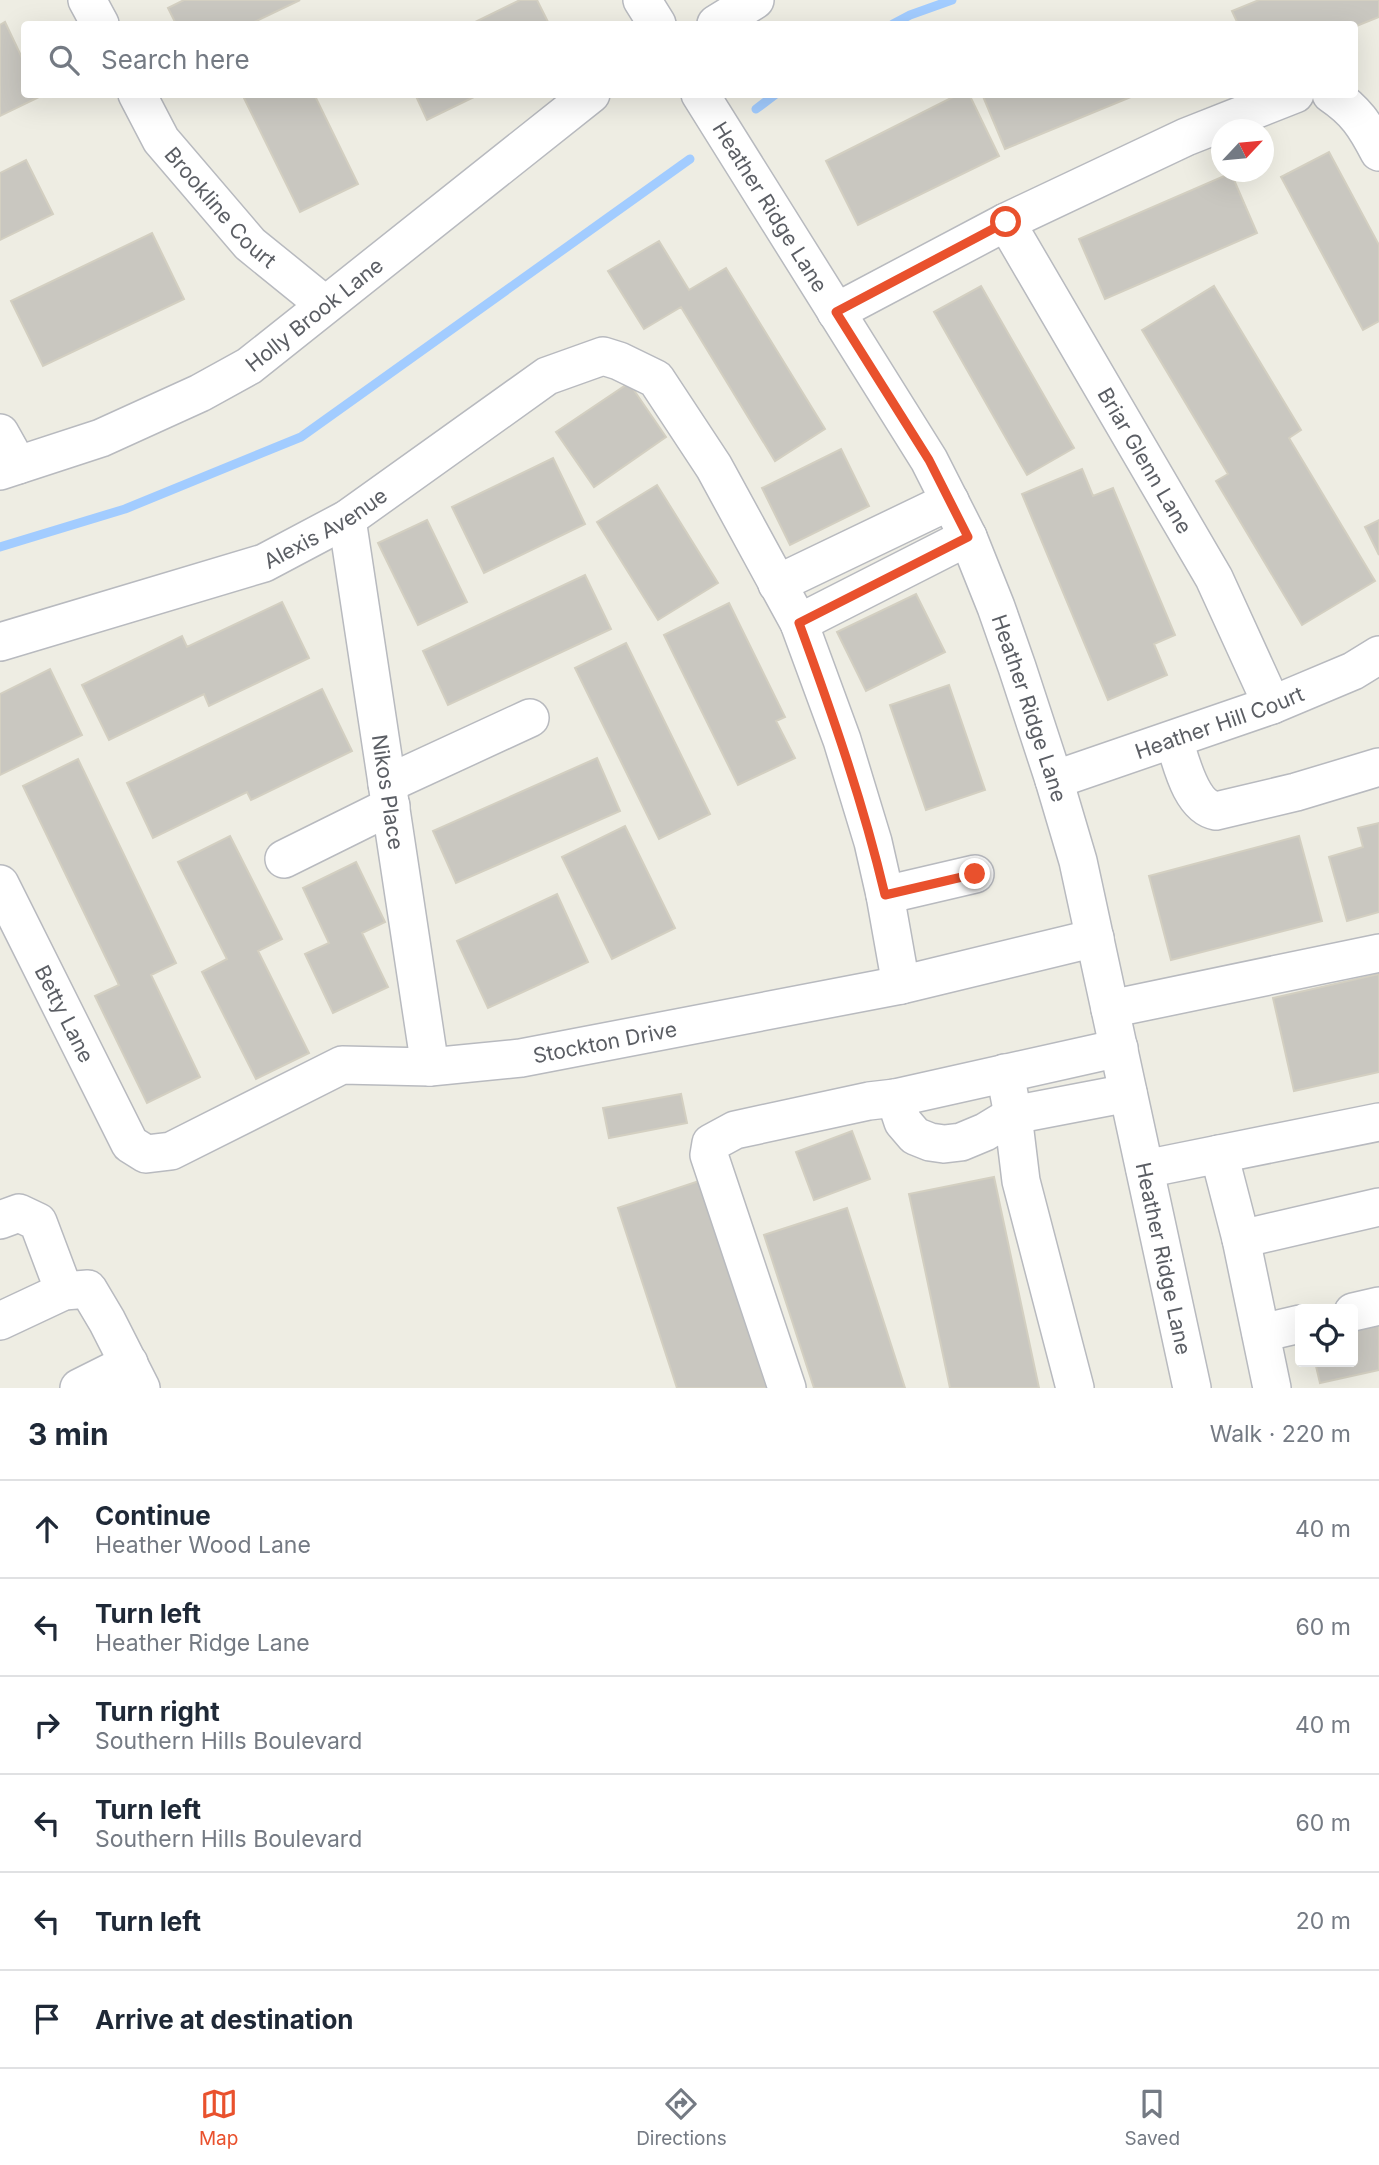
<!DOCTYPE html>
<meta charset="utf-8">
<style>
body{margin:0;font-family:Inter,sans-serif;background:#f6f6f7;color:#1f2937}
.controls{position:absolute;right:21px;bottom:21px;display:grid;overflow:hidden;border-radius:7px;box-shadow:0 7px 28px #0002}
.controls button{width:63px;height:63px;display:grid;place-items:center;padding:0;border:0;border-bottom:2px solid #e0e1e3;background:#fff;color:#1f2937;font:35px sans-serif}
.compass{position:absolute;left:1211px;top:119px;width:63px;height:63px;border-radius:50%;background:#fff;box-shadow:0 7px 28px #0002;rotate:64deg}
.stop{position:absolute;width:21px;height:21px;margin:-16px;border:5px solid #e9512d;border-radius:50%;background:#fff}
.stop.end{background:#e9512d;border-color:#fff;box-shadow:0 2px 7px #0008}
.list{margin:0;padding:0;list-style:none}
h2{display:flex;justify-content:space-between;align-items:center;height:91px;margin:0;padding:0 28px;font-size:30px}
h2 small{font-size:23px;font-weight:400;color:#747a83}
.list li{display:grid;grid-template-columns:46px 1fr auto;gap:21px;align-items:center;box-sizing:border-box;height:98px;padding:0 28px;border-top:2px solid #e0e1e3}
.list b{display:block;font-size:26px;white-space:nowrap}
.list p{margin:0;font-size:23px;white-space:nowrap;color:#747a83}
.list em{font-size:23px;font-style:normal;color:#747a83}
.icon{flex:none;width:38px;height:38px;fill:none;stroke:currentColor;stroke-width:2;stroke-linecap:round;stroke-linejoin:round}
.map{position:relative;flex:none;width:1379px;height:1388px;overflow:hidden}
.search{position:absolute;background:#fff;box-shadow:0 7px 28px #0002;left:21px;right:21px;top:21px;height:77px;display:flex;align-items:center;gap:18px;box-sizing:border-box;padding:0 24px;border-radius:7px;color:#747a83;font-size:26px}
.sheet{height:679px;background:#fff}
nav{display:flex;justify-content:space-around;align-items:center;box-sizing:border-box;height:98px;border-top:2px solid #e0e1e3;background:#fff;font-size:19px;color:#747a83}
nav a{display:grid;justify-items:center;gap:4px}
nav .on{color:#e9512d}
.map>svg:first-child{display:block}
</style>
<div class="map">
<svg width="1379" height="1388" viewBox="0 0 1379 1388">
<rect width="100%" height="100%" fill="#eeede3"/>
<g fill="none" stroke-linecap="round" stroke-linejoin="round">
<path stroke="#a2ccff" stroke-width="9" d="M893,24L910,15L952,0
M756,109L776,94
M0,547L125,509L301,437L690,159"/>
</g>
<path fill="#c9c7c0" stroke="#d3cfc1" stroke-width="2" d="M184,0H300L250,24H176L168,8Z
M520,0H537L549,24H474L473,23Z
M1259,0H1379V17L1354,27V24H1238L1232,11Z
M5,22L24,62V94L41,96L0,116V25Z
M242,94H314L358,184L300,212Z
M415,94H480L427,120Z
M959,94H969L999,156L858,225L826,161Z
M982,94H1138L1005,149Z
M1329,152L1379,245V321L1363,330L1281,177Z
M26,160L53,214L0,240V173Z
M1231,173L1257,233L1105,299L1079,239Z
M152,233L184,299L43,366L11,301Z
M659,241L689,290L726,268L825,429L775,461L681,307L644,329L608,271Z
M981,286L1074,448L1027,475L934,312Z
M1214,286L1301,430L1289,438L1375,581L1302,625L1216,481L1228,474L1142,330Z
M629,383L666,437L594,487L556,432Z
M841,449L869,506L790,545L762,488Z
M553,458L585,524L484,573L452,507Z
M1082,469L1093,496L1113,488L1175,635L1154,644L1167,675L1108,700L1022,494Z
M657,485L718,583L658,620L597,522Z
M427,520L467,602L418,625L378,543Z
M1379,520V555L1365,527Z
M585,575L611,629L448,705L423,651Z
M916,594L945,652L866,691L837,632Z
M282,602L309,658L209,706L204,694L109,740L82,685L182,636L187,647Z
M729,603L785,717L776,721L795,758L738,785L664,635Z
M626,643L710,814L659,839L575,668Z
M50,669L82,735L0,775V694Z
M949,685L985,790L926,810L890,705Z
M322,689L352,751L251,800L247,792L153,838L127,783Z
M597,758L620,811L456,883L433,831Z
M78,759L176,963L151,975L200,1077L147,1103L95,996L119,985L23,786Z
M1379,823V912L1347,921L1329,857L1363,847L1358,828Z
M625,826L675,928L612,959L562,857Z
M230,836L282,939L258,951L309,1053L256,1079L202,972L227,959L178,862Z
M1299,836L1322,921L1171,960L1149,876Z
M356,862L385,922L362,933L388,987L333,1013L305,954L329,943L303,888Z
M557,894L588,962L488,1008L457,941Z
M1379,974V1072L1294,1091L1273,998Z
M681,1094L687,1123L609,1138L603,1108Z
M852,1131L870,1179L814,1200L796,1152Z
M994,1177L1039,1388H950L909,1194Z
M699,1181L767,1388H677L618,1208Z
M847,1208L905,1388H814L764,1235Z
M1379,1317V1370L1320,1383L1315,1362H1353V1323Z"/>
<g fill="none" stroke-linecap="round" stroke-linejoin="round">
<defs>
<g id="minor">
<path d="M87,0L100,24"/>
<path d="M642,0L657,24"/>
<path d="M716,24L755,0"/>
<path id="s1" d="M137,94L161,140L250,244L324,304"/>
<path id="s2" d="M700,94L929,460L968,537L996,607L1017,667L1054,780L1078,861L1192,1388"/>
<path d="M1331,94C1356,111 1365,125 1379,152"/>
<path id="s3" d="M1006,222L1214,578L1272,705"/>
<path d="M836,312L1006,222L1186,137L1295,94"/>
<path d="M0,433L18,465"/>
<path id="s4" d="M0,471L101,438L200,393L249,366L591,94"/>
<path id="s5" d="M347,519L430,1067"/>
<path d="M777,584L950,501"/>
<path d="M799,623L968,537"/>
<path id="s6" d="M0,642L264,563L347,519L547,376L603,356L619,361L656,379L714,467L799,623L842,740L873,842L885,895L901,985"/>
<path d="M1174,740C1181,761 1190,806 1216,811L1296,792L1379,767"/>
<path id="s7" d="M1054,780L1272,705L1353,671L1379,655"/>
<path d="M387,784L530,718"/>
<path d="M284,859L391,806"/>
<path id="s8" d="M0,884L130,1144L146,1154L171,1151L342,1065L430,1067L521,1058L901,985L1095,938"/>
<path d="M885,895L975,874"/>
<path d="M1110,1009L1379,953"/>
<path d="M1005,1073L1013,1115L1021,1181L1075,1388"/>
<path d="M895,1098L903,1122L915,1136L930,1142L944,1144L961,1142L985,1132L1013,1115L1128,1093"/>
<path d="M1219,1154L1241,1239L1272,1388"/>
<path d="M1145,1169L1379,1122"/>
<path d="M0,1220L19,1213L38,1222L64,1291"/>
<path d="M1241,1239L1379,1207"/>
<path d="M1353,1312L1379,1306"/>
<path d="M0,1321L64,1291L88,1289L107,1321L141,1388"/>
<path d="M1261,1333L1300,1324"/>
<path d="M79,1388L129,1363"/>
<path d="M787,1388L709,1155L711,1143L735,1130L869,1101L895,1098L1119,1048"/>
</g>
</defs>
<use href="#minor" stroke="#b8babf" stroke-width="40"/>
<use href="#minor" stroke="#fff" stroke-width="37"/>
</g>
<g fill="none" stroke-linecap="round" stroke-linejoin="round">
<path stroke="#e9512d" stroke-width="9" d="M975,874L885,895C863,802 832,713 799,623L968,537L929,460L836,312L1006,222"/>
</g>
<g text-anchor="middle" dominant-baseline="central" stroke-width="5" stroke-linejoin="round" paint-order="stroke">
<g font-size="21" fill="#5b5e64" stroke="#fff">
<text stroke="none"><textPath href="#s1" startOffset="142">Brookline Court</textPath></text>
<text stroke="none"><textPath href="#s2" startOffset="133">Heather Ridge Lane</textPath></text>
<text stroke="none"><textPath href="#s4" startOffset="354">Holly Brook Lane</textPath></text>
<text stroke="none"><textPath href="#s3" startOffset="276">Briar Glenn Lane</textPath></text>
<text stroke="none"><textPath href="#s6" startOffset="346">Alexis Avenue</textPath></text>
<text stroke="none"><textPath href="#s2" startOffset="700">Heather Ridge Lane</textPath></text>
<text stroke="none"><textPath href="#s7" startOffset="175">Heather Hill Court</textPath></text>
<text stroke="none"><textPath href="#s5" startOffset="276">Nikos Place</textPath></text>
<text stroke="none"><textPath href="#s8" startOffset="145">Betty Lane</textPath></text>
<text stroke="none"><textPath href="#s8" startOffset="791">Stockton Drive</textPath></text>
<text stroke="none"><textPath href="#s2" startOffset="1267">Heather Ridge Lane</textPath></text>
</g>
</g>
</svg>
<div class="controls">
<button><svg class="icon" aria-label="locate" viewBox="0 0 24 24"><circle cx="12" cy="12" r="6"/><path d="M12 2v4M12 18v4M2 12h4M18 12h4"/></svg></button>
</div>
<svg class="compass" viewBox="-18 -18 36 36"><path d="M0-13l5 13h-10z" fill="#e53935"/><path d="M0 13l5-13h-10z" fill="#747a83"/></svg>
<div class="stop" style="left:1006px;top:222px"></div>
<div class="stop end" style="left:975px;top:874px"></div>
<div class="search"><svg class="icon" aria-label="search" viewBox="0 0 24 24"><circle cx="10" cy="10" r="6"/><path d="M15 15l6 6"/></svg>Search here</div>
</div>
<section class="sheet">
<h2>3 min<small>Walk · 220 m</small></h2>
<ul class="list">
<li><svg class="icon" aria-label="ahead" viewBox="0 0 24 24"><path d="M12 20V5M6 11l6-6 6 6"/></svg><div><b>Continue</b><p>Heather Wood Lane</p></div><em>40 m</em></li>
<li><svg class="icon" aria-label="left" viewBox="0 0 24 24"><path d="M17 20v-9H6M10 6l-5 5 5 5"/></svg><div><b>Turn left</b><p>Heather Ridge Lane</p></div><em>60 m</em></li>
<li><svg class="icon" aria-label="right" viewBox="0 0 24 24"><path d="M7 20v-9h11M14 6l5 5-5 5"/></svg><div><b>Turn right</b><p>Southern Hills Boulevard</p></div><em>40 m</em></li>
<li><svg class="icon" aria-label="left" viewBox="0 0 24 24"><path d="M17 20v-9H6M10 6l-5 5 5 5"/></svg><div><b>Turn left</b><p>Southern Hills Boulevard</p></div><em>60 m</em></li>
<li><svg class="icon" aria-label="left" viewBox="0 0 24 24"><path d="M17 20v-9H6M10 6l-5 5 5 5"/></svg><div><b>Turn left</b></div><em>20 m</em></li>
<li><svg class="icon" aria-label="arrive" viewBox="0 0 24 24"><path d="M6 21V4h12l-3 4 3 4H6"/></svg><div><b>Arrive at destination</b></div></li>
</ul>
</section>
<nav>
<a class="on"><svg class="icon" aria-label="map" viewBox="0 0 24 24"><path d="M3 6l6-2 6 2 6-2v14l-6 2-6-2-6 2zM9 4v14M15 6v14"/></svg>Map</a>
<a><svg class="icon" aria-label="directions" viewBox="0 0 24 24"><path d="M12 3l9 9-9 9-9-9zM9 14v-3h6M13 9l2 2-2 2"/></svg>Directions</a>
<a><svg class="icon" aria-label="saved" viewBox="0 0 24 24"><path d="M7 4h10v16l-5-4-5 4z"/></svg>Saved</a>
</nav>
